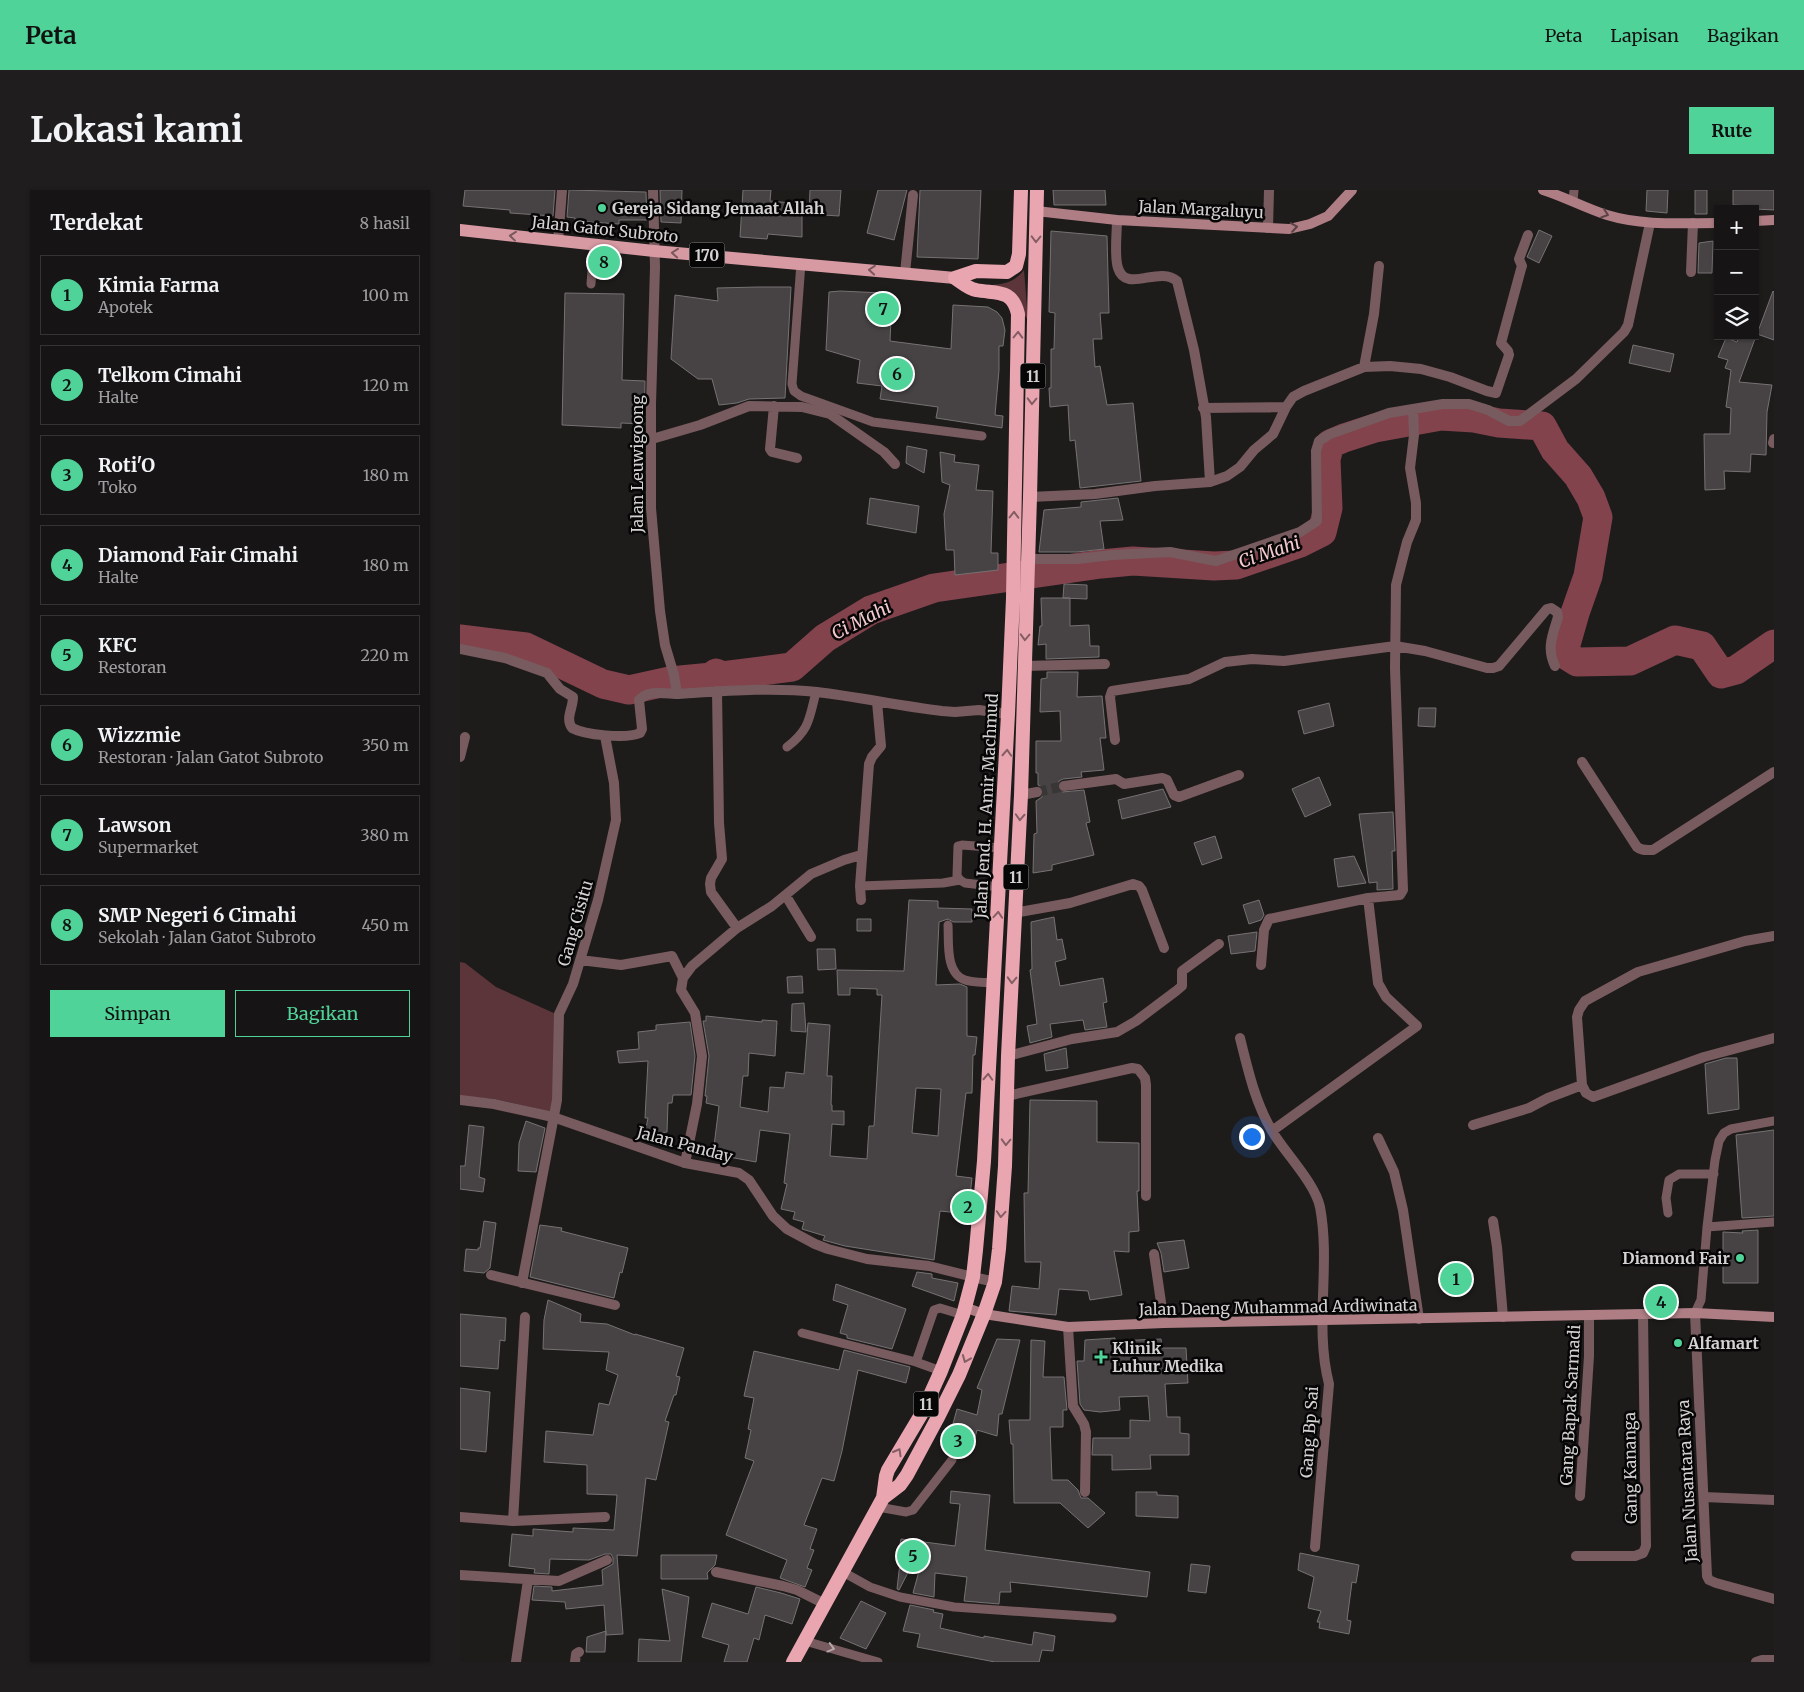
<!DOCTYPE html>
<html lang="id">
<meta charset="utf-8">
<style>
body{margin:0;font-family:Merriweather,serif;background:#1f1d1d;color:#f1f3f6}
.controls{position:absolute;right:15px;top:15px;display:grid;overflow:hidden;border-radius:0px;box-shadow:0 1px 4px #0004}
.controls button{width:45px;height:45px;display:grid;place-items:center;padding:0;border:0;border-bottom:1px solid #353334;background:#161414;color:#f1f3f6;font:25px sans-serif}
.you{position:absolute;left:791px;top:946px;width:18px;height:18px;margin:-12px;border:4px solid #fff;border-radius:50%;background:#1a73e8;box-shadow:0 0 0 8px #1a73e833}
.badge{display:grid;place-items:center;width:32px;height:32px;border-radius:50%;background:#50d398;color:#111;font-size:16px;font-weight:700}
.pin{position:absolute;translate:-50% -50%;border:2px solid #fff;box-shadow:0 1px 5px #0006}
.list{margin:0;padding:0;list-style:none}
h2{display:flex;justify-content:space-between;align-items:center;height:65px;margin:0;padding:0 20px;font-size:21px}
h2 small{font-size:16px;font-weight:400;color:#9e9ea0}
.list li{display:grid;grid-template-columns:32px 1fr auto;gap:15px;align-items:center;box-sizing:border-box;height:80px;margin:0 10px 10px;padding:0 10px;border:1px solid #353334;border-radius:0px}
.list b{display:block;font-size:19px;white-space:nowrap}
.list p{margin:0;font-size:16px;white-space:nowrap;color:#9e9ea0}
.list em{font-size:16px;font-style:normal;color:#9e9ea0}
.actions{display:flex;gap:10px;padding:15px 20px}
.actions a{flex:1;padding:11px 0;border:1px solid #50d398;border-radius:0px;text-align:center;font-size:18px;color:#50d398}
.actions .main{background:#50d398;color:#111}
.icon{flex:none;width:28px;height:28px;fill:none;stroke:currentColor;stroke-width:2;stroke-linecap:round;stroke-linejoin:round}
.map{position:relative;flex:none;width:1314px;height:1472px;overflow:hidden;border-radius:0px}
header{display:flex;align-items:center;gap:30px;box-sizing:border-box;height:70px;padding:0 25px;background:#50d398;color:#111}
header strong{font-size:24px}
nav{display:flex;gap:28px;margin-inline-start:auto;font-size:18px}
.intro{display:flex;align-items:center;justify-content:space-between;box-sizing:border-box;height:120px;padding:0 30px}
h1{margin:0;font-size:35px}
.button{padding:12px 22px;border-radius:0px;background:#50d398;color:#111;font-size:18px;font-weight:700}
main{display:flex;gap:30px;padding:0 30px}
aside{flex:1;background:#161414;border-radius:0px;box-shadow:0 1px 4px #0004}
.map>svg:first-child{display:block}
</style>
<header>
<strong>Peta</strong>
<nav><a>Peta</a><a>Lapisan</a><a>Bagikan</a></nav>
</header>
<div class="intro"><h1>Lokasi kami</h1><a class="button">Rute</a></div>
<main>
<aside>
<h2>Terdekat<small>8 hasil</small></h2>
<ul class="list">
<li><span class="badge">1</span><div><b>Kimia Farma</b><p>Apotek</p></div><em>100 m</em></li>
<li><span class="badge">2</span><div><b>Telkom Cimahi</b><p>Halte</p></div><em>120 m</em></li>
<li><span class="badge">3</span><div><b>Roti'O</b><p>Toko</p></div><em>180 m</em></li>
<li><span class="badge">4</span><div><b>Diamond Fair Cimahi</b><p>Halte</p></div><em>180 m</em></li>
<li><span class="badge">5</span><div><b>KFC</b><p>Restoran</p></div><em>220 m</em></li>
<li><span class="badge">6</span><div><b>Wizzmie</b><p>Restoran · Jalan Gatot Subroto</p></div><em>350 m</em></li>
<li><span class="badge">7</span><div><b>Lawson</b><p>Supermarket</p></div><em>380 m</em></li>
<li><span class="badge">8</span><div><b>SMP Negeri 6 Cimahi</b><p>Sekolah · Jalan Gatot Subroto</p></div><em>450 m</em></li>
</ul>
<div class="actions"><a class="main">Simpan</a><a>Bagikan</a></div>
</aside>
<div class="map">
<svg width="1314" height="1472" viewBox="0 0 1314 1472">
<rect width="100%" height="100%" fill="#1e1b1b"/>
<path fill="#5c353b" d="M564,80L568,130L556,112L524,96C542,94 552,95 564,80Z
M0,772L5,773L36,797L96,824L92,922L35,909L0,906Z"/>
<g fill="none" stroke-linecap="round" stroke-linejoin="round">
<path stroke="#82434d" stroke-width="29" d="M0,449L66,457L143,494L169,500L210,491L252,487L256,483L262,486L332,477L365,448L411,420L474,398L641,374L673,371L754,376L776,375L840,353L862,342L868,318L866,269L870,254L884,248L915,238L981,226L1014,228L1039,233L1082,236L1095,260L1118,286L1131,308L1138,327L1128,386L1115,423L1105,458L1109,467L1117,472L1170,471L1215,450L1242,456L1261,484L1276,480L1314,454"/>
</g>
<path fill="#474344" stroke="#767172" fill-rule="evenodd" d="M5,0H95L93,26L50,23V20L3,16Z
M109,0L186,2L187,30H159V34L115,31V28L107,27Z
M200,0H222L221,33L201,32Z
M283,0H311L310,11L342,14V47L308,44L307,49L280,47Z
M350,0H381L379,26L349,24Z
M418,0H447L434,50L407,43Z
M460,0H521L518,69L457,67Z
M593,0H645L646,15H594Z
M1187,0H1208L1207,23L1186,21Z
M1235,0H1247V24H1235Z
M1273,0H1314V20L1295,19V16L1273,15Z
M1079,40L1092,46L1079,73L1067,67Z
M591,41L647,46L649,123H640L642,149H633L635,177L640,176L647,215L673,213L681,291L620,298L615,250L610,251L608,215L590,217L589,198H591V159H594L595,123L589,122Z
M1253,51L1252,83H1238L1239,53Z
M298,97H331L325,208L289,209L277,213L259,215L252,189H238L211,169L215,105L258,111L257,98Z
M380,101L423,103L432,108L430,151L491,159L493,115L528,117L537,122L542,128L545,140L543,156H539V180L535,225L543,226L542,238L476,228L478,217L420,209L422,196L397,193L400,170L366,160L369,102Z
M1313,101L1314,102V150L1297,144Z
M105,103L164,104L162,190L185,191L184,234L161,233V238L102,235Z
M1279,146H1296L1279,192L1312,195L1307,222L1306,265L1291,264L1290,282L1264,281L1265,299L1245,300L1244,244H1270L1271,218L1266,217L1271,180L1265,178L1268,170L1258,167L1266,148L1277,152Z
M1173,155L1214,164L1210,182L1169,173Z
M447,256L467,260L464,283L446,273Z
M480,262L495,265L494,272L519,275L516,300L533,301L531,363H538V380L495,385L494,360H486L484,324L490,295L482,292Z
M410,308L459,316L456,343L407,334Z
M658,308L663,330L640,331L644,359L617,362H579L584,320L621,317V312Z
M604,394L627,395V409L603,408Z
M581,408H610V436L629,435L630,456H639V467L586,469V454L578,455L580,436H582Z
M587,482H618L617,507L642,506L646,548H640L644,580L621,582L622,587L603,589L599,591L597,596L602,602L624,600L630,632L626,633L634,665L592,675V680L573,683L574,644L577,643L576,611L582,607L584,601L582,597L578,595V583H576V551H601L600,521L580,522L581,489L587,488Z
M869,513L874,536L844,544L838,521Z
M959,518H976L975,537L958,536Z
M859,587L871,615L845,627L832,599Z
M703,599L711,617L662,629L658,610Z
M933,622L935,661H932L933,699L917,700V692L909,693L899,624Z
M755,646L762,668L742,675L734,653Z
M894,666L906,693L878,697L874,669Z
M449,710L478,711V718L512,719V732H493L488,729L479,732L476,795L500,794L507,797V846L517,847L515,865H513L512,903H506L496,986L512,988L508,1024L480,1021L474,1070L385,1056L363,1050L365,1046L342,1039L344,1032L333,1029L335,1022L321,1019L327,994L324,993L330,944L300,940L296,972L253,964L259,916L246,913L247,906H245L249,866L243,831H246V826L302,832V830L317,831L315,866L289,863L288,886H283L280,917L308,922L310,897L324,898L326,882L344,884L348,833L370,835L367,886H372L371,915H372V921H384V935L372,934L370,966L407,969L409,936H414L422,805H417V799L390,798V805H378L377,780L444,781ZM456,898L481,899L478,946L452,943Z
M799,710L804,725L801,730L789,734L783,715Z
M594,727L597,750L602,749L606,769L595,772L600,796L643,788L647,812L643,813L647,837L625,840L623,830L590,834L592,847L570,853L567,836L577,834L570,780L572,779L571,732Z
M397,729H411V741H397Z
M797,742L795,761L771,764L768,746Z
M357,759H375L376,779L358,780Z
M342,786L343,803H328L327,787Z
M344,813L346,842L331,841L332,814Z
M230,832L235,866L231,905H213L212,913H208L207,942L199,943L197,951L184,948L188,928H185L188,871L159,873L157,861L179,859L178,842L196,840V835Z
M606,858L608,878L586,881L584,864Z
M1266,868H1277L1279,919L1248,924L1245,874Z
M570,910L637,911V952L679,953V1001H677L679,1041L669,1042V1062L654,1061L662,1105L630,1110L628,1101L599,1099L596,1125L549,1121L552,1096L579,1099L581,1072H565L564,1003H568Z
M66,931L85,938L76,982L58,981L59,953Z
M9,935L24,937L19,987L25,989L23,1002L0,999V976H5Z
M1314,940V1026L1282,1028L1276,945Z
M24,1031L36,1033L30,1078L24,1083L4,1081L6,1059L18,1060V1058H20Z
M80,1035L102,1038L101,1041L168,1058L162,1083L160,1082L154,1108L70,1087Z
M1298,1040V1093H1263V1042L1283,1043L1282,1041Z
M724,1050L729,1078L704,1082L701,1063L697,1053Z
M457,1082L472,1084V1088L498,1093L494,1111L452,1096Z
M376,1094L446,1119L432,1159L387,1148V1145L380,1143L388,1115L373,1110Z
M88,1110L121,1124L120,1132L147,1134L175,1145V1144L224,1158L216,1186L220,1187L216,1205H214L205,1231L209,1232L196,1290L186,1288L177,1366L157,1365L163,1444L146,1445L144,1415L106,1419L105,1412L72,1410L74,1396L92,1397V1401L143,1395L142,1380L153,1374V1368L151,1364H145L129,1370L90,1369L89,1384L74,1383L75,1379L49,1376L52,1344L73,1346V1339L113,1342V1338L154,1340L157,1305L127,1304V1275L84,1272L86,1241L133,1245L139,1213L149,1215L158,1185L146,1180L149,1162L83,1159L84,1130Z
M0,1124L46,1128L45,1151L40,1150L38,1179L0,1176Z
M655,1148V1151L701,1149L702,1158H726L728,1193L705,1194L707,1227H720V1243L729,1244V1265H690L691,1279L652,1280V1265H632L633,1248H670V1230L690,1231L688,1206L659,1207L660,1220L640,1222L624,1220L620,1214L617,1171H624L625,1150Z
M537,1149L560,1150L542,1224H539L537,1246L517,1240L511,1263L481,1254L486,1239L491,1241L497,1219L517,1225L522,1200L517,1198Z
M571,1150L585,1151L583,1187H604L607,1220H603V1237H590L592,1290H608L618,1300L621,1308H628L645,1323L628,1338L600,1313H554L553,1254H551L549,1230H570Z
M384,1160L450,1177L446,1193L398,1180L382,1261L374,1291L362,1288L344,1335L357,1339L350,1359L354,1360L347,1378L352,1380L345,1397L320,1388L327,1370L266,1345L294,1271L285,1268L291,1240L288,1239L294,1208L284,1206L294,1161L379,1180Z
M0,1198L30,1202L26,1262L0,1259Z
M491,1301L530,1305L525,1360L690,1382L687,1407L550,1392L551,1402H540L539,1414L504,1411L507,1387L475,1383L474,1407L453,1403L464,1363L459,1361L439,1400L437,1399L442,1355L440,1354L441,1349L495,1356L500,1314L490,1313Z
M676,1302H697V1305L718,1306V1328L676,1326Z
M840,1363L899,1375L896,1393L892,1392L887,1430L891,1431L889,1444L859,1438L860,1432H857L861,1421L848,1418L854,1387L838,1380Z
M201,1365H257L255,1375L247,1383L248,1389H201Z
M731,1374L750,1376L746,1403L728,1401Z
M296,1397L321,1403L340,1409L332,1434L305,1425L299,1450L294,1448L287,1472H264L269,1455L242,1447L252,1413L288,1424Z
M202,1399L229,1407L221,1472H178L179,1449L210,1451Z
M401,1411L426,1423L406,1459L380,1448Z
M450,1415L474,1420L473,1422L483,1424L480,1438L524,1448V1446L572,1455L574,1442L595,1446L593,1461L582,1460L579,1472H535L457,1457L460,1444L443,1441Z
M146,1441L145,1462H126L127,1447Z"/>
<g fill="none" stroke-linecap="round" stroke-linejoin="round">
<path stroke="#393636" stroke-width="10" stroke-dasharray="10 5" stroke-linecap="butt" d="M577,602L604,596"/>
<path stroke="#785b5e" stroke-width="9" d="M1113,11L1114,0
M341,73L332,194L334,201L341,206L413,232L522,246
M131,94L134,54
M327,557C350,539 349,529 356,502
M400,696L483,693L500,690
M540,697L505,693L500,690L497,686L498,656L502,655L542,658
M488,735C489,752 485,783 505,790C514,793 525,792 534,793
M1208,1023L1206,1008L1209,990L1219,984H1254
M1247,1037L1314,1032
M1235,1123L1241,1110L1247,1037L1255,970L1259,951L1264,943L1271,939L1314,931
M342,1143L456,1172L481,1181
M456,1172L474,1120L480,1118L503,1125
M418,1317L446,1322L453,1320L492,1270
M383,1382L410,1397L440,1407L494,1417L652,1428
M345,1451L418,1472"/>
<path stroke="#785b5e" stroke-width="10" d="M193,0L195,77L191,214V318L200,421L205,455L214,485L217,504
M657,30C657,43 654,66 658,78C666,104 699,75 717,91L734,160L746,227L750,292
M808,38L809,0
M98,51L102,0
M1231,82L1233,33
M445,83L453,5
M904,177L914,124L919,76
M314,216L310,259L312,262L337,268
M743,218L826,217
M192,249L240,235L289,216L342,217L370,224L424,262L435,274
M1313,253L1314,249
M570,307L635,304L695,296L750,292L767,286L780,277L794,260L813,244L826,217L833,207L844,201L904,177L930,176L961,179L990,187L1027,201L1036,203L1049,165L1048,161L1041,153L1061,79L1062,76L1059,69L1068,45
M568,369H617L652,365L710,362L756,371L840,342L857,331L856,261L859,251L870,244L929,223L983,214H1009L1028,220L1049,231H1060L1116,189L1164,142L1168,135L1190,33
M0,459L45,468L87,483L100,499L113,507C113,519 105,528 112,538C125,545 166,549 180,543L182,539L179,510C189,499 206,504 219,504C265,501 311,497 357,502C399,507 440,516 482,521L495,522L519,520L548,524
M564,476L645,474
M257,501L259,633L262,669L251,688L250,694L251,702L277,738
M655,550L650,507L652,501L729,489L765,472L792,469L824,471L935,456L965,461L1027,478H1033L1039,476L1087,419L1091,418L1097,422L1098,427C1093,444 1086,458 1095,476
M0,567L5,547
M1122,572L1177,657C1182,661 1186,660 1193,660L1314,582
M604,596L656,589L664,594L702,588L707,590L714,605L719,607L779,585
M561,605L577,602
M326,706L351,747
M401,710L400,696L409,574L412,567L421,556L417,512
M554,723L610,713L673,694L679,696L682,700L704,758
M1314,746L1285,751L1178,782L1125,811L1119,820L1117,827L1122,895L1126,903L1133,907L1244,867L1314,848
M120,770L161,775L212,766L223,788L221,800L235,823L242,866L237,914L225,973
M801,775L804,740L809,729L908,708
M223,788L232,776L277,738L312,716L351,684L384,670L401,665
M780,848C788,880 795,912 812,941C825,963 855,993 860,1017C871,1076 854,1136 869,1194L855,1357
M548,866L612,849L657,842L676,831L716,801L722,796V781L759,754
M547,906L672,878L678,879L685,888L686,895V1006
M1013,935L1069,918L1088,908L1122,895
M812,941L957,836L926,807L918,793L908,708L940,705L943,700L935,478L936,395L947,352L956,330V313L950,278L954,245L953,219
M918,948L934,982L943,1020L959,1129
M1033,1031L1037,1057L1043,1127
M694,1064L704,1133
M31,1085L155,1115
M513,1087L535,1092
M62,1093L97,910L99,824L113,794L138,710L156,630L154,593L145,546
M1235,1123L1247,1386L1249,1390L1256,1393L1314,1409
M608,1137L613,1216L624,1234L626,1242L625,1302
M1120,1306L1129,1166V1125
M1244,1307L1314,1310
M0,1327L53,1331L145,1327
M53,1331L65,1127
M1116,1366H1175L1183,1363L1186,1356L1183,1124
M256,1382L323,1396L337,1400L365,1414
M0,1385L99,1391L147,1370
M56,1472L68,1390
M115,1472L116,1464L119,1462
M1296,1472L1302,1470H1314"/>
<path stroke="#785b5e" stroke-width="10" d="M0,910L34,914L93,927L225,973L279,983L289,990L313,1026L327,1039L355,1054L368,1059L407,1069L469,1076L513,1087"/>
<path stroke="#ae7e84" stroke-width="10" d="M1083,0C1105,7 1125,18 1147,25C1183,36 1221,33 1258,33
M576,21L657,30L829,39L850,34L868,26L892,0
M1295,31L1314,30
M504,1117L524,1124L608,1137L704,1133L1235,1123L1314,1127"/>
<path stroke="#d79aa2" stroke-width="12" d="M0,40L194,61L495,88"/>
<path stroke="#eaa6b0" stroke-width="14" d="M495,88L516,81L547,82L556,76L559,64L561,0
M423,1308L426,1286L428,1280L462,1223L481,1181L503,1125L513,1087L516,1060L524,971L548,524L553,408L558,124C552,98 536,104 516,100C509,99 501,92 495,88
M333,1472L418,1317L423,1308L440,1295L447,1285L477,1229L499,1185L524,1124L535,1092L539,1059L545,976L548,866L561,605L570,307L577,0"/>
</g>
<defs><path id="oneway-chevron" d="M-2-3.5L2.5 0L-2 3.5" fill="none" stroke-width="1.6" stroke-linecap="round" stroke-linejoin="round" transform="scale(1.25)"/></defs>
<g stroke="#5a4245">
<use href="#oneway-chevron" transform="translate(1145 24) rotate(19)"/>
<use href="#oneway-chevron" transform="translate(834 37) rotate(-9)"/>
</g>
<g stroke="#79575c">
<use href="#oneway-chevron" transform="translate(53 46) rotate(-174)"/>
<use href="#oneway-chevron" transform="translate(215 63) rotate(-175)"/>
<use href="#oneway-chevron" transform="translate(412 80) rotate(-175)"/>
</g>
<g stroke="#845e64">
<use href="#oneway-chevron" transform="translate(576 49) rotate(91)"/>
<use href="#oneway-chevron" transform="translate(558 145) rotate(-89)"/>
<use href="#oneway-chevron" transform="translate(572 211) rotate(91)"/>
<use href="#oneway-chevron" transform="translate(554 325) rotate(-89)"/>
<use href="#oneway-chevron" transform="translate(565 447) rotate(92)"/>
<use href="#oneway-chevron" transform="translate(547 563) rotate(-87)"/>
<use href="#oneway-chevron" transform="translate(560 627) rotate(93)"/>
<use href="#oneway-chevron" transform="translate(538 725) rotate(-86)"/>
<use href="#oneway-chevron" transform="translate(552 790) rotate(92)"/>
<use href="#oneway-chevron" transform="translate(528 887) rotate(-87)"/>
<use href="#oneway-chevron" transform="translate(546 952) rotate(92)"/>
<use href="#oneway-chevron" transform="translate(541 1024) rotate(94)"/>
<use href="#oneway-chevron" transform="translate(506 1169) rotate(112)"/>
<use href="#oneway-chevron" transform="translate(438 1262) rotate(-60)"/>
</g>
<use stroke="#b4a8a9" href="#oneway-chevron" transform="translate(371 1458) rotate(15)"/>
<g fill="#50d398" stroke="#070606" stroke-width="2">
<circle cx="142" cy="18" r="5"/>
<circle cx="1280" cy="1068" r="5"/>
<circle cx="1218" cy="1153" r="5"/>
<path d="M638.5 1159.5h5v5h5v5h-5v5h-5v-5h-5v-5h5z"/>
</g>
<g text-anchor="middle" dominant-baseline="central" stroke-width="5" stroke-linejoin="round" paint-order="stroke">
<g fill="#070606" stroke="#979595" stroke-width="1">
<rect x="229.5" y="52.5" width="35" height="25" rx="4"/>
<rect x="560.5" y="173.5" width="25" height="25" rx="4"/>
<rect x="543.5" y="674.5" width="25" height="25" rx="4"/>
<rect x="453.5" y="1201.5" width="25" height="25" rx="4"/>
</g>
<g font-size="15" font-weight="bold" fill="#d5d2d2">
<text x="247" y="65">170</text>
<text x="573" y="186">11</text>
<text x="556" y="687">11</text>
<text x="466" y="1214">11</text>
</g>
<g font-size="16" font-weight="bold" fill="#d5d2d2" stroke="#070606" text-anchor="start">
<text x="152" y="18">Gereja Sidang Jemaat Allah</text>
<text x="1270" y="1068" text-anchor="end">Diamond Fair</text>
<text x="1228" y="1153">Alfamart</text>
<text x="652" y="1158">Klinik<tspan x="652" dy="18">Luhur Medika</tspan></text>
</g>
<g font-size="16" fill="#d5d2d2" stroke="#070606">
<text transform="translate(741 19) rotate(3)">Jalan Margaluyu</text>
<text transform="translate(145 39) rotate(6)">Jalan Gatot Subroto</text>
<text transform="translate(177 274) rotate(-90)">Jalan Leuwigoong</text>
<text transform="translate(526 616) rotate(-87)">Jalan Jend. H. Amir Machmud</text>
<text transform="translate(115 733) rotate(-74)">Gang Cisitu</text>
<text transform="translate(225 954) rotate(15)">Jalan Panday</text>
<text transform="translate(818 1117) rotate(-1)">Jalan Daeng Muhammad Ardiwinata</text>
<text transform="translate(1110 1215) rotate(-87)">Gang Bapak Sarmadi</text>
<text transform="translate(849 1242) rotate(-86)">Gang Bp Sai</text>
<text transform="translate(1170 1278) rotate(-91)">Gang Kananga</text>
<text transform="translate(1227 1291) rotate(-93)">Jalan Nusantara Raya</text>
</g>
<g font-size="18" font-style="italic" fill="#f3cacf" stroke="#070606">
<text transform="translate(809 362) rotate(-19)">Ci Mahi</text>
<text transform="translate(401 430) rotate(-27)">Ci Mahi</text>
</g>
</g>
</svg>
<div class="controls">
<button>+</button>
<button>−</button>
<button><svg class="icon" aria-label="layers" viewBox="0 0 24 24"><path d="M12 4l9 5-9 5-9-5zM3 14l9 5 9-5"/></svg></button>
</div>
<div class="you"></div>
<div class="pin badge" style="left:996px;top:1089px">1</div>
<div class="pin badge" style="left:508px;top:1017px">2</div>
<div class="pin badge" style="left:498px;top:1251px">3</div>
<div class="pin badge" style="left:1201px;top:1112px">4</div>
<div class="pin badge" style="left:453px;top:1366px">5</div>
<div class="pin badge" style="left:437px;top:184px">6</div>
<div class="pin badge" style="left:423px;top:119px">7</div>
<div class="pin badge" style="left:144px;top:72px">8</div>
</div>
</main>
